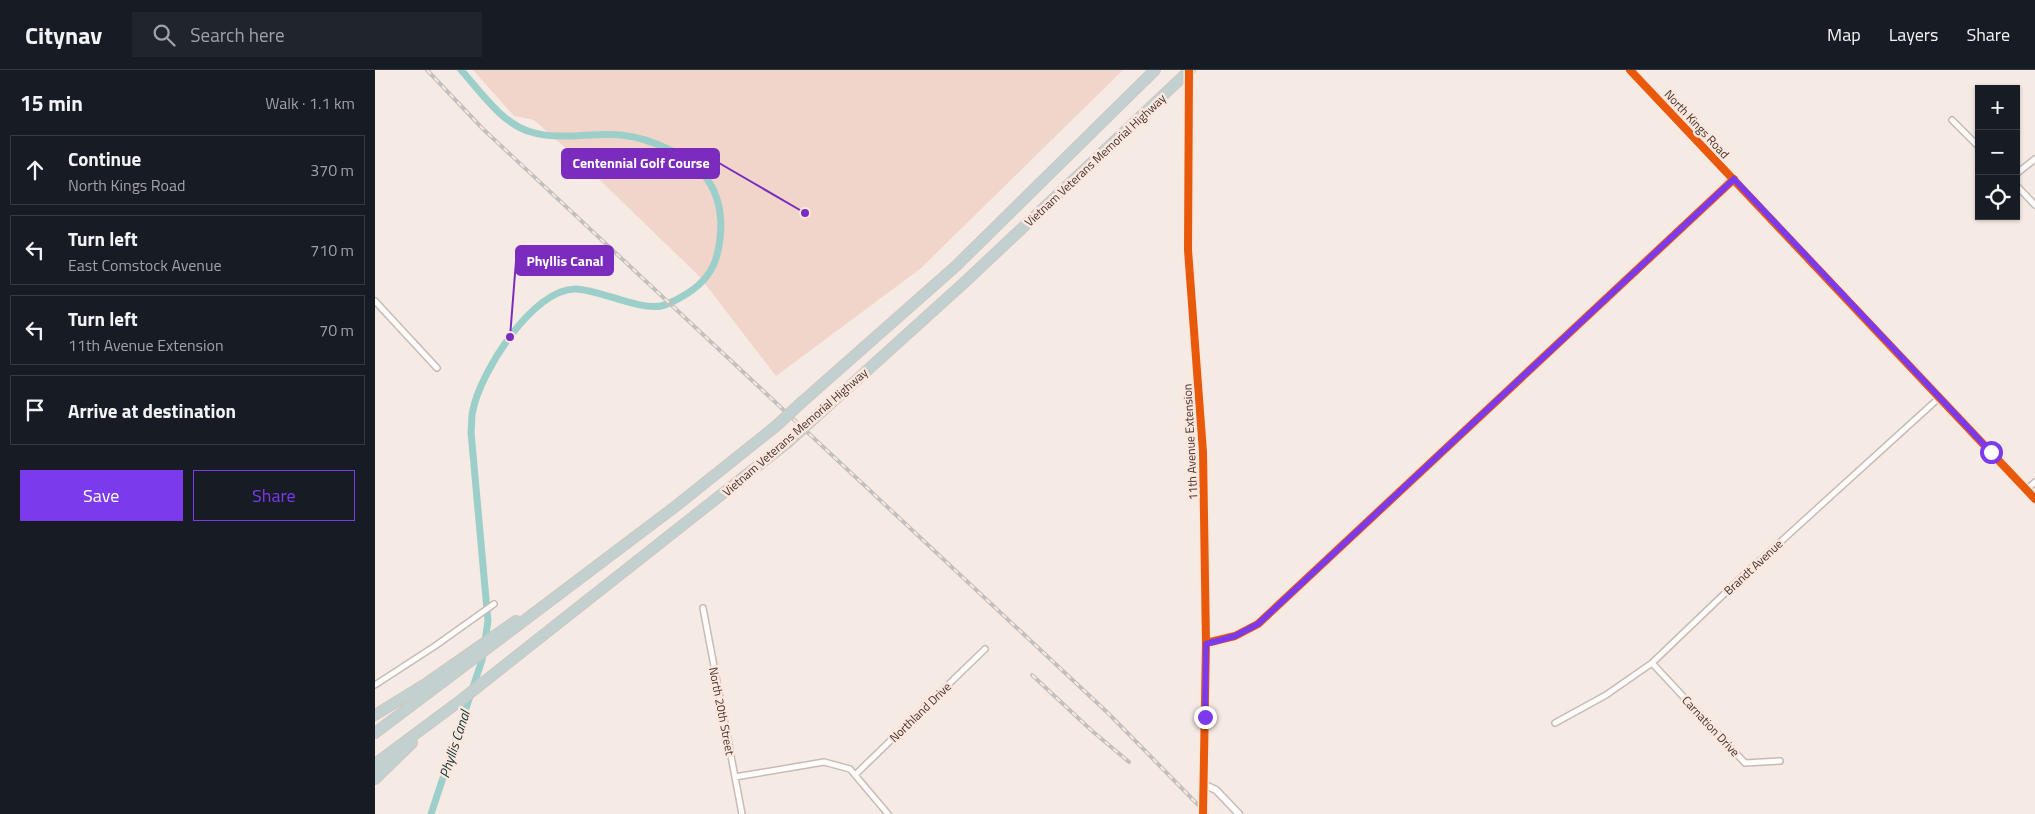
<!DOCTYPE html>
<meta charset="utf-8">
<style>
body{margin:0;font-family:"Titillium Web",sans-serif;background:#20242c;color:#f1f3f6}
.controls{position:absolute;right:15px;top:15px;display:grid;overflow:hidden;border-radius:0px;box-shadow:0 1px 4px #0004}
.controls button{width:45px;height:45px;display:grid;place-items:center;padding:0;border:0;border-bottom:1px solid #363941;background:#171b24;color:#f1f3f6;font:25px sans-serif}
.stop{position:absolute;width:15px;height:15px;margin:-11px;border:4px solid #7c3aed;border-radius:50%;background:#fff}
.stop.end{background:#7c3aed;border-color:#fff;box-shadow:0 1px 5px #0008}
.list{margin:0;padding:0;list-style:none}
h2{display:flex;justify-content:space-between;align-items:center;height:65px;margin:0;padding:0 20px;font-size:21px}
h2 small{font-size:16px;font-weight:400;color:#9ea1a6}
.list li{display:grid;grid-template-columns:32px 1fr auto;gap:15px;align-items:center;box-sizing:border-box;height:70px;margin:0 10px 10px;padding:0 10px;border:1px solid #363941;border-radius:0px}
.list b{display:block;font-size:19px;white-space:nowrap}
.list p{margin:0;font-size:16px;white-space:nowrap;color:#9ea1a6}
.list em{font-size:16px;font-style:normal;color:#9ea1a6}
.actions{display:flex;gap:10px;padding:15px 20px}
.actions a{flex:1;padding:11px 0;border:1px solid #7c3aed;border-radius:0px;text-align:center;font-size:18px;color:#7c3aed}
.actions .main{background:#7c3aed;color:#fff}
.icon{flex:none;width:28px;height:28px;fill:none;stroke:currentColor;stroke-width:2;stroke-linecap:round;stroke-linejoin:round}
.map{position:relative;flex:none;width:1660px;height:744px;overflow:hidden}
header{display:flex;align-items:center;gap:30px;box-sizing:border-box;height:70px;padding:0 25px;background:#171b24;border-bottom:1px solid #363941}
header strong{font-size:24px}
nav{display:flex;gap:28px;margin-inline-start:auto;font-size:18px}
.search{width:350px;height:45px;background:#20242c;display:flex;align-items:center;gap:12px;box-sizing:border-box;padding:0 18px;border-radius:0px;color:#9ea1a6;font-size:19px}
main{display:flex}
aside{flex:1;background:#171b24}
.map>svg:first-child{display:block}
</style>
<header>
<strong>Citynav</strong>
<div class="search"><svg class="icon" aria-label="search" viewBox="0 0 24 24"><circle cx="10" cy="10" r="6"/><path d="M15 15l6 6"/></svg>Search here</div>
<nav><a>Map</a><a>Layers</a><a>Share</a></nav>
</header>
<main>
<aside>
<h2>15 min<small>Walk · 1.1 km</small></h2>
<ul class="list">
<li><svg class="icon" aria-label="ahead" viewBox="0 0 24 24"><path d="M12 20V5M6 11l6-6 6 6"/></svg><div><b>Continue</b><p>North Kings Road</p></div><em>370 m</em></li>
<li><svg class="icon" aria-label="left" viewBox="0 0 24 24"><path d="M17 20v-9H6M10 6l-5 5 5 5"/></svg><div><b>Turn left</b><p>East Comstock Avenue</p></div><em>710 m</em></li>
<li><svg class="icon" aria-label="left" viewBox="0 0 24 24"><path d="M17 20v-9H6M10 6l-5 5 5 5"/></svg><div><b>Turn left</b><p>11th Avenue Extension</p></div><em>70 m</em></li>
<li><svg class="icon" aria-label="arrive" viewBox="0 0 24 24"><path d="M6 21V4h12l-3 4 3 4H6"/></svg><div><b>Arrive at destination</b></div></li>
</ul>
<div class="actions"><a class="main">Save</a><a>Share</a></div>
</aside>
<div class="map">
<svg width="1660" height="744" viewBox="0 0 1660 744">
<rect width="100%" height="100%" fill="#f6eae5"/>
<path fill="#f1d5ca" d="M98,0H748L545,199L401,306L324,206L201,87L159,50L139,46Z"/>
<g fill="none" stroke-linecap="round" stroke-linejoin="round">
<path stroke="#9dcfca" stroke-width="7" d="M56,744L107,590L113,551L96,362C97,355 96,347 98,340C105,303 158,218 201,219C225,220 263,240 286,236C295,234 305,228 313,223C327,214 338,201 342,185C348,161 348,133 334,112C318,86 275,68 246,65C217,62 185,71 156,62C127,54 105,21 86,0"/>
<defs>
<path id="minor" d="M1577,50L1604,77
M1641,104L1660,89
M1641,115L1660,135
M0,231L62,298
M1651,420L1660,412
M328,538L367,744
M831,573L860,566L883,554L1359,109
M1277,593L1370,693L1405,691
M0,615L60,576L119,534
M1180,653L1231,625L1277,593L1370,504L1565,327
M480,705L610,579
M360,707L449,692L475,699L513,744"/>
<path id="tertiary" d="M1255,0L1660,429
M814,25L813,180L828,382L831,573L828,744
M828,714L841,720L864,744"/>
<path id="motorway" d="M427,332L581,196L780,0
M445,343L591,211L815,0
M0,645L52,613L141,551
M0,663L301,436L401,356
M0,694L86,630L413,372
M0,709L37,673"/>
</defs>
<use href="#minor" stroke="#c7bbb6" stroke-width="8"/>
<use href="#tertiary" stroke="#c7bbb6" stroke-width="9"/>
<use href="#motorway" stroke="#cec7c3" stroke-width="12"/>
<use href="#minor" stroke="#fefcfb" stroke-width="5"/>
<use href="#tertiary" stroke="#fefcfb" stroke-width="6"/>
<use href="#motorway" stroke="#c2d1d0" stroke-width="10"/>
<defs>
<path id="rail" d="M52,0L108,59L734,644L832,744
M657,605L716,660L754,692"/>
</defs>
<use href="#rail" stroke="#c2c0be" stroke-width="4"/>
<use href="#rail" stroke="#fce7df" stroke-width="2" stroke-dasharray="5.5" stroke-linecap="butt"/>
<defs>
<path id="tertiary-bridge" d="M814,25V0"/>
<path id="motorway-bridge" d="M401,356L427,332
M413,372L445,343"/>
</defs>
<use href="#tertiary-bridge" stroke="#c7bbb6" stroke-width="9" stroke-linecap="butt"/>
<use href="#motorway-bridge" stroke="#cec7c3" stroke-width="12" stroke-linecap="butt"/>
<use href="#tertiary-bridge" stroke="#fefcfb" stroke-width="6"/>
<use href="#motorway-bridge" stroke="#c2d1d0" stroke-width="10"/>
<defs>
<path id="cycleway" d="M814,0L813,180L828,382L831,573L828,744
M1255,0L1660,429
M831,573L860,566L883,554L1359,109"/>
</defs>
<use href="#cycleway" stroke="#fce7df" stroke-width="11"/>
<use href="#cycleway" stroke="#e8590c" stroke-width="8"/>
</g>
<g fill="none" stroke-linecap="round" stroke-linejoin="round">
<path stroke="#7c3aed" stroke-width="6" d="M830,647L831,574L860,566L883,554L1359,109L1616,382"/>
</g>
<g text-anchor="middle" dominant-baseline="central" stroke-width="5" stroke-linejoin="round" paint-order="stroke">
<g font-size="12" fill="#40332d" stroke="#fce7df">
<text transform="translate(1322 54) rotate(47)">North Kings Road</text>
<text transform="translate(720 90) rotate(-43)">Vietnam Veterans Memorial Highway</text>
<text transform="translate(420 362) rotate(-41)">Vietnam Veterans Memorial Highway</text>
<text transform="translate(815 372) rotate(-93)">11th Avenue Extension</text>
<text transform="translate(1378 497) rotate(-43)">Brandt Avenue</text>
<text transform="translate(347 641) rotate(79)">North 20th Street</text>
<text transform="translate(545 642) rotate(-44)">Northland Drive</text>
<text transform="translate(1336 656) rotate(47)">Carnation Drive</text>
</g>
<g font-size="14" font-style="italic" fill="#0d3332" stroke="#fce7df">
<text transform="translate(79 674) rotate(-72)">Phyllis Canal</text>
</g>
</g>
<path fill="none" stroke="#7b2cbf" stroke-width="2" d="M430 143L344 93M135 267L141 191"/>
<g fill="#7b2cbf" stroke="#fce7df" stroke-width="2">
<circle cx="430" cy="143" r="5"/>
<circle cx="135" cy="267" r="5"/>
</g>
<g fill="#7b2cbf" stroke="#7b2cbf" stroke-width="2">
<rect x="187" y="79" width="157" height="29" rx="5"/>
<rect x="141" y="176" width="97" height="29" rx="5"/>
</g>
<g font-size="14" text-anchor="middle" font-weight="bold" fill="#fff">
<text x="266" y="98">Centennial Golf Course</text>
<text x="190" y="196">Phyllis Canal</text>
</g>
</svg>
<div class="controls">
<button>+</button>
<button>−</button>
<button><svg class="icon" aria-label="locate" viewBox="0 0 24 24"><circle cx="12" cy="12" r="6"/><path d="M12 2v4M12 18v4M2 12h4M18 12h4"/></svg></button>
</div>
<div class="stop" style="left:1616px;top:382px"></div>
<div class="stop end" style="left:830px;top:647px"></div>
</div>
</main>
